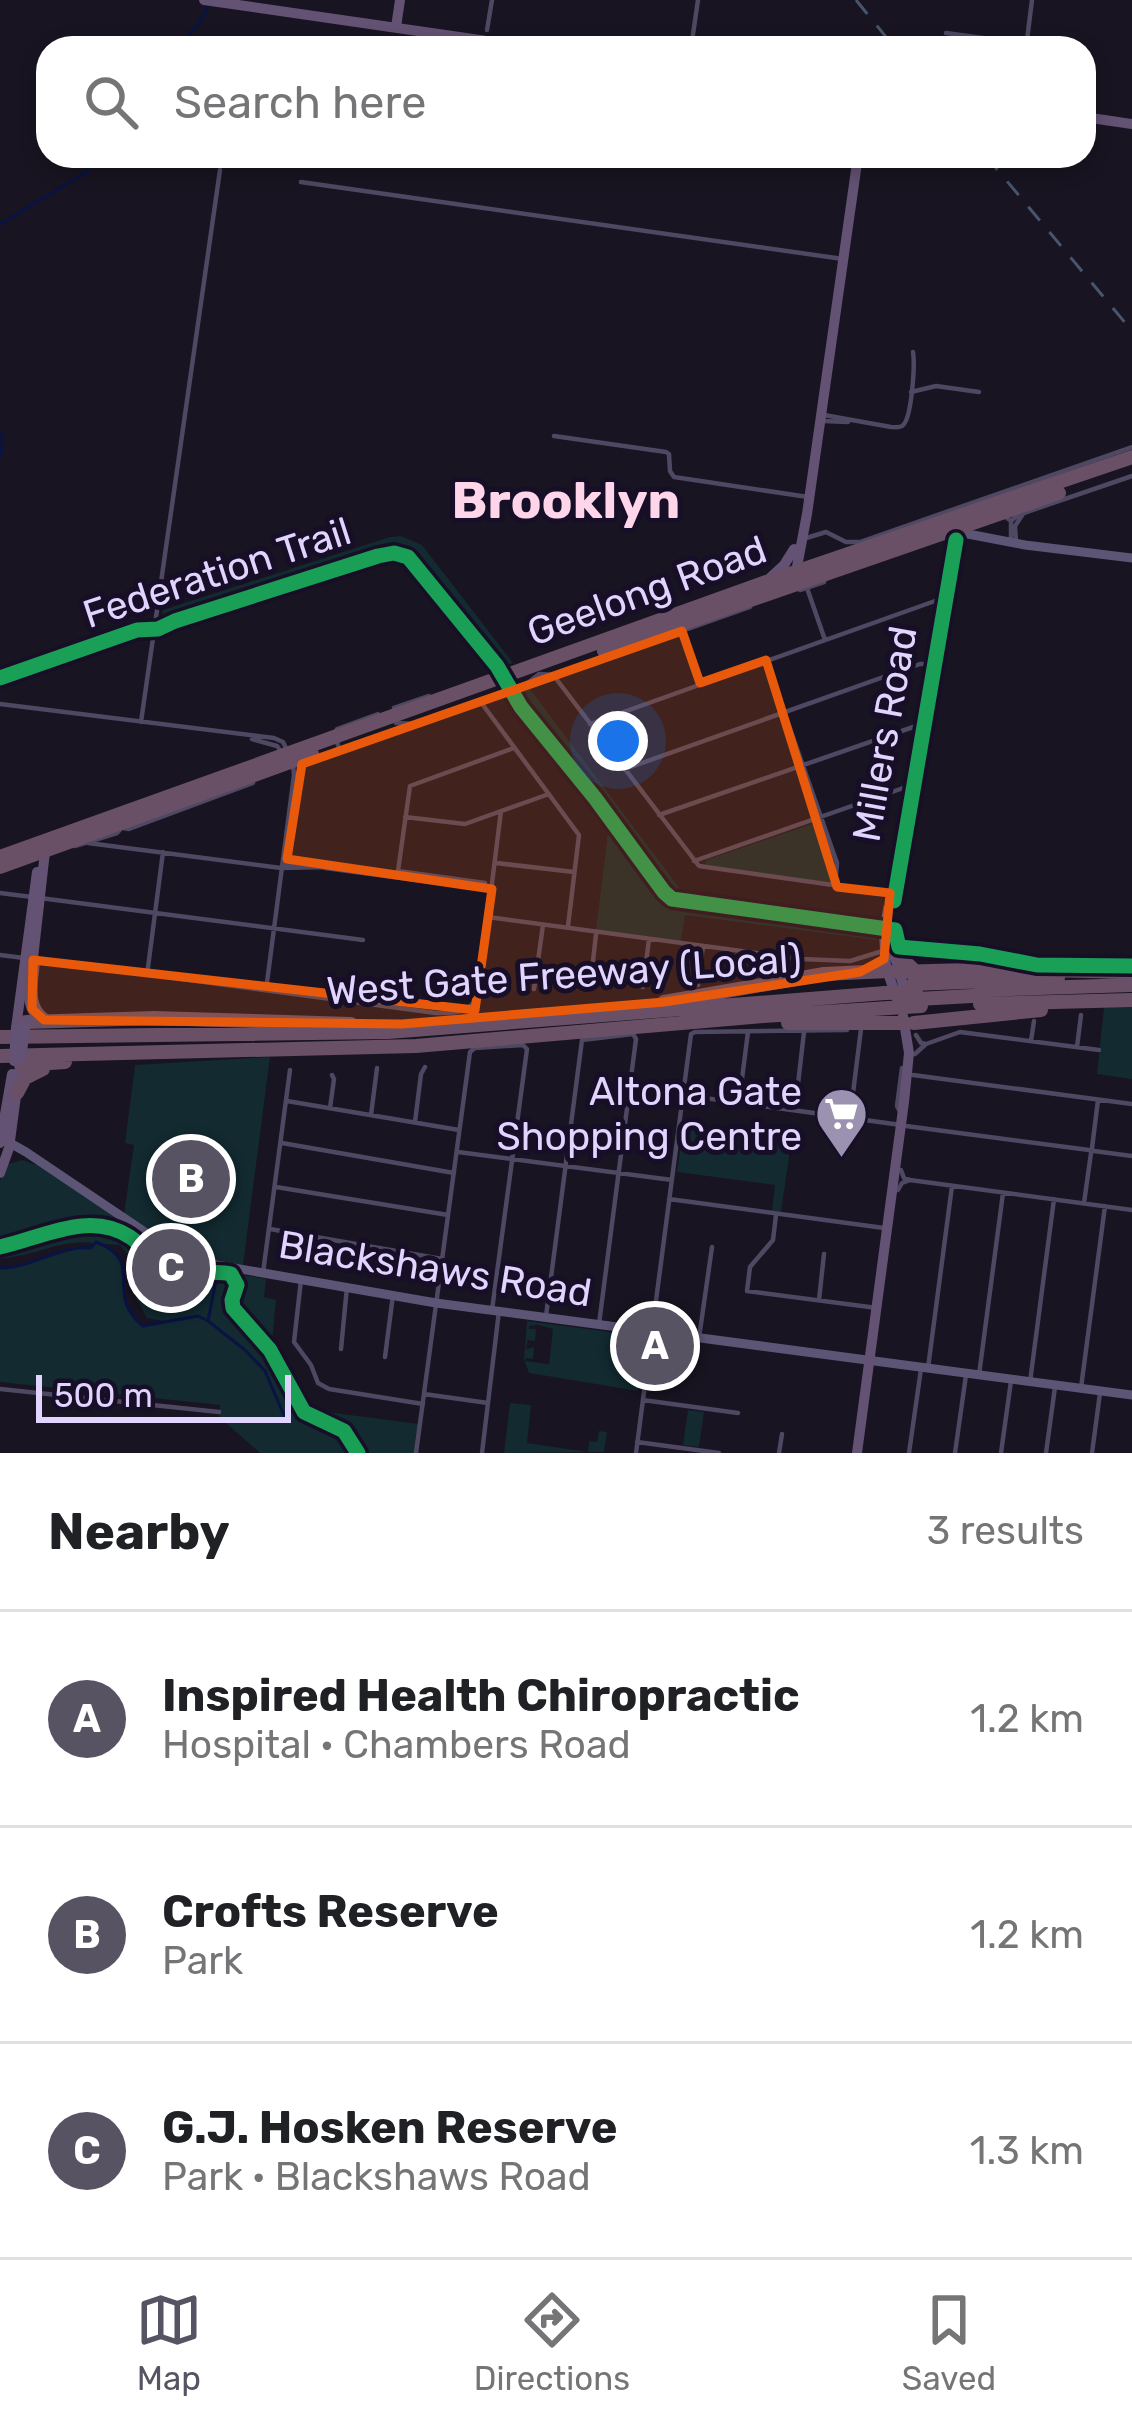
<!DOCTYPE html>
<meta charset="utf-8">
<style>
body{margin:0;font-family:Rubik,sans-serif;background:#f2f2f2;color:#202124}
.scale{position:absolute;left:36px;bottom:30px;width:255px;box-sizing:border-box;padding-left:12px;border:6px solid #e1d4ff;border-top:0;font-size:33px;line-height:42px;white-space:nowrap;color:#e1d4ff;-webkit-text-stroke:9px #170e27;paint-order:stroke}
.you{position:absolute;left:618px;top:741px;width:42px;height:42px;margin:-30px;border:9px solid #fff;border-radius:50%;background:#1a73e8;box-shadow:0 0 0 18px #1a73e833}
.badge{display:grid;place-items:center;width:78px;height:78px;border-radius:50%;background:#575363;color:#fff;font-size:39px;font-weight:700}
.pin{position:absolute;translate:-50% -50%;border:6px solid #fff;box-shadow:0 3px 12px #0006}
.list{margin:0;padding:0;list-style:none}
h2{display:flex;justify-content:space-between;align-items:center;height:156px;margin:0;padding:0 48px;font-size:51px}
h2 small{font-size:39px;font-weight:400;color:#757577}
.list li{display:grid;grid-template-columns:78px 1fr auto;gap:36px;align-items:center;box-sizing:border-box;height:216px;padding:0 48px;border-top:3px solid #e0e0e0}
.list b{display:block;font-size:45px;white-space:nowrap}
.list p{margin:0;font-size:39px;white-space:nowrap;color:#757577}
.list em{font-size:39px;font-style:normal;color:#757577}
.icon{flex:none;width:66px;height:66px;fill:none;stroke:currentColor;stroke-width:2;stroke-linecap:round;stroke-linejoin:round}
.map{position:relative;flex:none;width:1132px;height:1453px;overflow:hidden}
.search{position:absolute;background:#fff;box-shadow:0 6px 18px #0003;left:36px;right:36px;top:36px;height:132px;display:flex;align-items:center;gap:30px;box-sizing:border-box;padding:0 42px;border-radius:36px;color:#757577;font-size:45px}
.sheet{height:804px;background:#fff}
nav{display:flex;justify-content:space-around;align-items:center;box-sizing:border-box;height:168px;border-top:3px solid #e0e0e0;background:#fff;font-size:33px;color:#757577}
nav a{display:grid;justify-items:center;gap:6px}
nav .on{color:#575363}
.map>svg:first-child{display:block}
</style>
<div class="map">
<svg width="1132" height="1453" viewBox="0 0 1132 1453">
<rect width="100%" height="100%" fill="#181421"/>
<path fill="#122a30" fill-rule="evenodd" d="M401,536L422,545L513,663L492,670L415,568L404,558L391,557L159,633L163,610L390,537Z
M530,689L683,893L880,920L877,940L685,915L681,941L596,930L608,832L510,697Z
M821,821L836,864L835,884L705,866L706,860Z
M1132,1006V1079L1097,1074L1104,1007Z
M270,1057L243,1265L183,1253L124,1214L134,1145L125,1143L135,1065Z
M684,1123L792,1137L781,1212L772,1211L775,1185L677,1172Z
M22,1160L42,1167L175,1257L216,1270L266,1279L264,1297L276,1300L272,1342L304,1409L419,1424L415,1453H260L219,1417L220,1405L0,1382V1268C31,1269 58,1245 91,1248L93,1243C63,1238 30,1258 0,1258V1181L8,1164ZM103,1244L120,1245L136,1265V1298L147,1318L164,1321L143,1325C106,1298 141,1263 103,1244Z
M527,1321L641,1336L645,1341L638,1391L529,1373L524,1360ZM538,1325L553,1329L549,1364L525,1361L526,1358L533,1359L534,1347L526,1349L528,1340L535,1341L536,1329H529V1326Z
M510,1403L531,1405L527,1443L588,1452L589,1441L597,1442L599,1431L607,1432L604,1452L504,1453Z
M688,1410L704,1412L699,1447L683,1445Z"/>
<g fill="none" stroke-linecap="round" stroke-linejoin="round">
<path stroke="#091344" stroke-width="3" d="M178,48L202,19L208,6
M0,224L87,172L95,156
M0,432L3,439L0,458
M0,1268C31,1269 59,1245 91,1248L96,1242C148,1262 102,1293 143,1326L198,1316L208,1321L245,1350L265,1371L286,1420
M208,1321L217,1275"/>
<path stroke="#4e4862" stroke-width="4.5" d="M487,30L492,0
M946,33L1027,44
M691,48L698,0
M1026,48L1032,0
M301,182L843,259
M911,392L936,386L979,392
M824,415L891,427C895,427 899,428 902,426C912,420 915,364 913,352
M823,421L848,422
M554,436L666,452L669,454L670,471L674,477L808,497
M1003,515L1011,521V541
M1011,521L1018,515L1132,476
M803,539L826,532L846,542H860L1132,447
M1016,541L1015,526L1023,514
M807,588L825,640
M800,590L824,582
M682,632L700,683
M766,660L837,863L835,886
M554,676L699,866L890,893
M530,684L548,678
M480,701L579,835L568,926
M0,704L274,738L283,742L288,752
M394,708L429,696
M141,722L220,170
M396,723L417,724L524,686L539,674L558,675L750,607
M590,724L935,601H941
M252,739L277,746L283,754
M338,745L335,736L337,729L378,714
M625,769L920,664H931
M659,815L919,725
M405,817L465,824L549,794
M123,828L129,829L253,783
M88,843L281,868L324,867
M75,846L117,833L123,826
M694,861L909,786
M496,863L574,872
M284,864H308
M325,868L492,890
M398,871L485,883
M392,876L398,871L410,786L514,748
M0,893L32,897
M40,898L363,940
M488,917L801,959L850,961L886,950
M0,955L24,958
M39,960L436,1013C454,1013 470,1014 478,995L501,811
M147,975L163,852
M698,985L703,946
M643,987L649,939
M590,988L596,934
M534,989L543,925
M266,990L294,775L293,764
M916,1035L921,1043L926,1044
M1031,1041L1034,1021
M1077,1047L1081,1015
M915,1054L926,1044L960,1032L1099,1050
M913,1075L1132,1104
M683,1095L901,1125
M287,1101L459,1130
M739,1102L748,1032
M330,1108L334,1079L332,1075
M795,1110L804,1032
M899,1110L897,1106L902,1068
M371,1115L377,1068
M850,1117L861,1029
M415,1122L421,1074L425,1067
M906,1126L1089,1150
M282,1143L454,1173
M1092,1148L1098,1100
M1094,1151L1132,1156
M458,1152L672,1180
M901,1170L904,1178L910,1180L1132,1210
M276,1187L448,1215
M898,1190L902,1183L910,1180
M669,1199L884,1228
M1084,1203L1091,1153
M776,1215L773,1240L750,1267L747,1291L877,1308
M270,1229L442,1259
M263,1273L290,1070
M301,1280L294,1342L311,1365L318,1383L329,1389L423,1404
M819,1300L824,1254
M546,1316L582,1040L633,1034L636,1039L599,1324
M699,1338L712,1247
M341,1349L347,1287
M385,1357L393,1295
M928,1368L952,1186
M979,1375L1003,1193
M1030,1382L1054,1199
M1081,1388L1105,1206
M0,1389L219,1412
M424,1394L488,1403
M643,1400L738,1413
M637,1442L719,1453
M416,1453L470,1052L475,1048L523,1045L527,1049L492,1310
M482,1453L499,1311
M636,1453L691,1034L695,1032L847,1030
M779,1453L782,1434
M909,1453L921,1369
M955,1453L966,1375
M1001,1453L1011,1381
M1046,1453L1055,1387
M1092,1453L1100,1393"/>
<path stroke="#5c5575" stroke-width="9" d="M956,528L968,534L1025,545L1132,558
M10,1143L26,1152L173,1251L206,1263L436,1303L1132,1395"/>
<path stroke="#635273" stroke-width="10" d="M204,0L535,48
M396,27L400,0
M1084,117L1132,124
M796,572L807,514L858,156
M771,577L784,565L794,549
M892,947L907,998
M32,967L46,843
M897,999L886,967L884,933L951,541L956,528
M16,1028L37,872
M0,1143L12,1074
M0,1173L9,1148L21,1059
M857,1453L904,1102L909,1053L903,1016"/>
<path stroke="#695067" stroke-width="14" d="M604,651L1059,493
M0,857L763,583L1132,457
M0,867L312,754
M891,929L899,956L914,970
M33,960C32,980 24,1007 44,1020
M897,972L1004,969L1132,972
M913,984L1058,978
M981,990L1132,985
M918,999L989,995
M664,1002L824,974L888,971
M980,1004L1132,1000
M26,1022L154,1018L351,1024
M788,1023H905
M914,1023L1041,1010
M0,1037L388,1032L885,993
M0,1056L416,1046L763,1016L889,1008
M21,1065L65,1062
M17,1093L25,1078L43,1069"/>
<path stroke="#47556d" stroke-width="3" stroke-dasharray="18 15" stroke-linecap="butt" d="M856,0L895,48
M986,156L1132,331"/>
<path stroke="#635273" stroke-width="10" d="M21,1059L26,1022
M14,1061L16,1028"/>
<path stroke="#695067" stroke-width="14" d="M885,993L916,992
M889,1008L921,1006"/>
<defs>
<path id="cycleway" d="M0,678L137,630L158,629L175,621L378,556L394,553L408,557L497,666L521,707L595,798L664,892L672,899L895,930L899,947L980,954L1037,965L1132,966
M894,901L956,540
M0,1247C42,1238 89,1210 130,1237C146,1247 154,1267 174,1273C192,1277 212,1269 231,1274L237,1285L232,1300L233,1308L270,1350L304,1412L344,1431L358,1453"/>
</defs>
<use href="#cycleway" stroke="#170e27" stroke-width="22"/>
<use href="#cycleway" stroke="#1a9f57" stroke-width="15"/>
</g>
<path fill="#e8590c" fill-opacity="0.2" stroke="#e8590c" stroke-width="9" stroke-linejoin="round" d="M682,631L700,683L766,660L837,887L890,893L884,959L860,972L664,1002L402,1024L44,1020L32,1009L33,960L475,1010L492,889L287,859L302,764Z"/>
<defs>
<symbol id="supermarket-pin" viewBox="-11 -11 22 30"><path d="M0 17L-7.5 6A9.5 9.5 0 1 1 7.5 6Z" fill="#9b91b1" stroke="#170e27"/><path d="M-6-5.5h2.5l.6 2H6L4.5 2H-2.5L-4.4-4H-6ZM-1.5 3.2a1.3 1.3 0 1 0 .1 0ZM3 3.2a1.3 1.3 0 1 0 .1 0Z" fill="#fff"/></symbol>
</defs>
<g fill-rule="evenodd">
<use href="#supermarket-pin" x="812" y="1084" width="59" height="81"/>
</g>
<g text-anchor="middle" dominant-baseline="central" stroke-width="10" stroke-linejoin="round" paint-order="stroke">
<g font-size="39" fill="#e1d4ff" stroke="#170e27">
<text transform="translate(217 573) rotate(-18)">Federation Trail</text>
<text transform="translate(647 591) rotate(-20)">Geelong Road</text>
<text transform="translate(885 734) rotate(-80)">Millers Road</text>
<text transform="translate(564 975) rotate(-4)">West Gate Freeway (Local)</text>
<text transform="translate(435 1269) rotate(9)">Blackshaws Road</text>
</g>
<g font-size="39" fill="#e1d4ff" stroke="#170e27" text-anchor="end">
<text x="802" y="1092">Altona Gate<tspan x="802" dy="45">Shopping Centre</tspan></text>
</g>
<g font-size="51" font-weight="bold" fill="#ffd6e9" stroke="#170e27">
<text x="566" y="500">Brooklyn</text>
</g>
</g>
</svg>
<div class="scale">500 m</div>
<div class="you"></div>
<div class="pin badge" style="left:655px;top:1346px">A</div>
<div class="pin badge" style="left:191px;top:1179px">B</div>
<div class="pin badge" style="left:171px;top:1268px">C</div>
<div class="search"><svg class="icon" aria-label="search" viewBox="0 0 24 24"><circle cx="10" cy="10" r="6"/><path d="M15 15l6 6"/></svg>Search here</div>
</div>
<section class="sheet">
<h2>Nearby<small>3 results</small></h2>
<ul class="list">
<li><span class="badge">A</span><div><b>Inspired Health Chiropractic</b><p>Hospital · Chambers Road</p></div><em>1.2 km</em></li>
<li><span class="badge">B</span><div><b>Crofts Reserve</b><p>Park</p></div><em>1.2 km</em></li>
<li><span class="badge">C</span><div><b>G.J. Hosken Reserve</b><p>Park · Blackshaws Road</p></div><em>1.3 km</em></li>
</ul>
</section>
<nav>
<a class="on"><svg class="icon" aria-label="map" viewBox="0 0 24 24"><path d="M3 6l6-2 6 2 6-2v14l-6 2-6-2-6 2zM9 4v14M15 6v14"/></svg>Map</a>
<a><svg class="icon" aria-label="directions" viewBox="0 0 24 24"><path d="M12 3l9 9-9 9-9-9zM9 14v-3h6M13 9l2 2-2 2"/></svg>Directions</a>
<a><svg class="icon" aria-label="saved" viewBox="0 0 24 24"><path d="M7 4h10v16l-5-4-5 4z"/></svg>Saved</a>
</nav>
